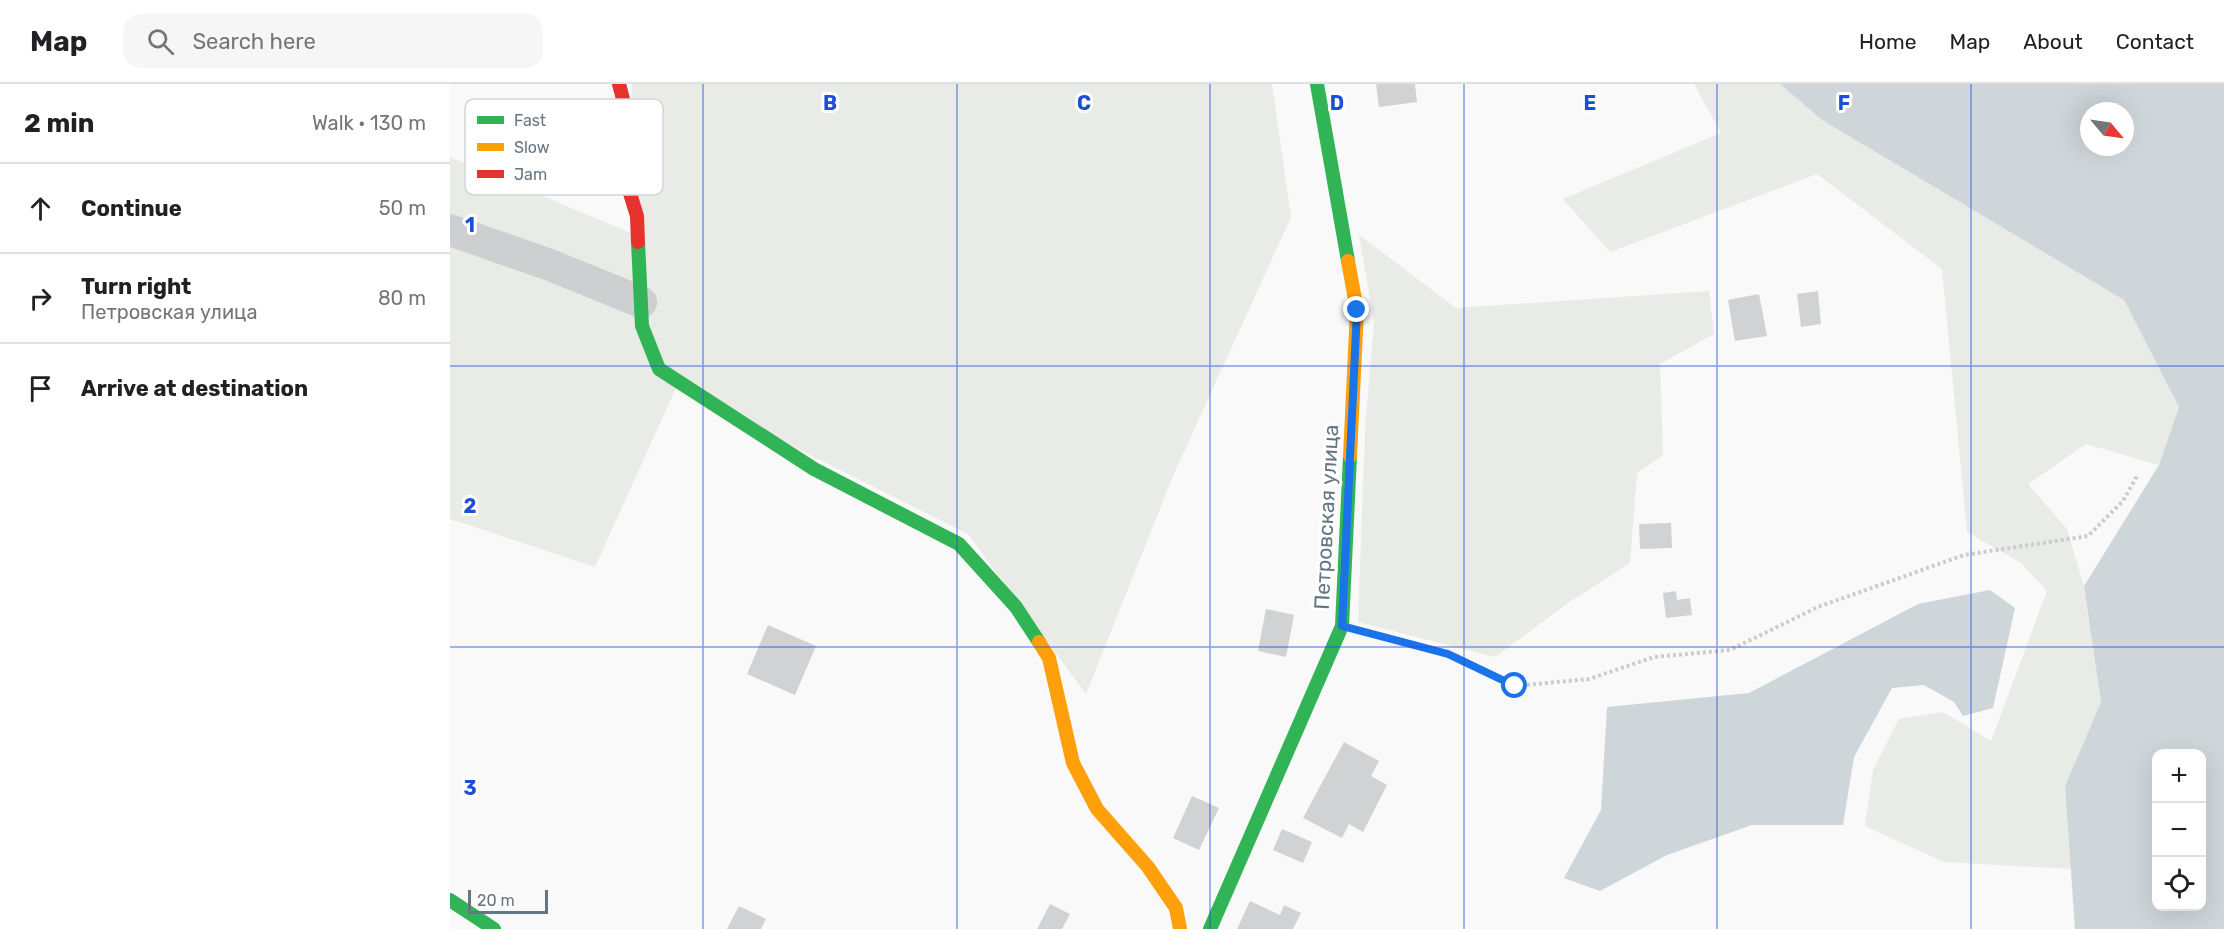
<!DOCTYPE html>
<meta charset="utf-8">
<style>
body{margin:0;font-family:Rubik,sans-serif;background:#f6f6f6;color:#202124}
.controls{position:absolute;right:18px;bottom:18px;display:grid;overflow:hidden;border-radius:12px;box-shadow:0 6px 24px #0002}
.controls button{width:54px;height:54px;display:grid;place-items:center;padding:0;border:0;border-bottom:2px solid #e0e0e0;background:#fff;color:#202124;font:30px sans-serif}
.compass{position:absolute;left:1630px;top:18px;width:54px;height:54px;border-radius:50%;background:#fff;box-shadow:0 6px 24px #0002;rotate:119deg}
.scale{position:absolute;left:18px;bottom:15px;width:80px;box-sizing:border-box;padding-left:6px;border:3px solid #657683;border-top:0;font-size:16px;line-height:21px;white-space:nowrap;color:#657683;-webkit-text-stroke:4px #fff;paint-order:stroke}
.stop{position:absolute;width:18px;height:18px;margin:-14px;border:4px solid #1a73e8;border-radius:50%;background:#fff}
.stop.end{background:#1a73e8;border-color:#fff;box-shadow:0 2px 6px #0008}
.list{margin:0;padding:0;list-style:none}
h2{display:flex;justify-content:space-between;align-items:center;height:78px;margin:0;padding:0 24px;font-size:26px}
h2 small{font-size:20px;font-weight:400;color:#757577}
.list li{display:grid;grid-template-columns:39px 1fr auto;gap:18px;align-items:center;box-sizing:border-box;height:90px;padding:0 24px;border-top:2px solid #e0e0e0}
.list b{display:block;font-size:22px;white-space:nowrap}
.list p{margin:0;font-size:20px;white-space:nowrap;color:#757577}
.list em{font-size:20px;font-style:normal;color:#757577}
.icon{flex:none;width:33px;height:33px;fill:none;stroke:currentColor;stroke-width:2;stroke-linecap:round;stroke-linejoin:round}
.map{position:relative;flex:none;width:1774px;height:845px;overflow:hidden}
header{display:flex;align-items:center;gap:36px;box-sizing:border-box;height:84px;padding:0 30px;background:#fff;border-bottom:2px solid #e0e0e0}
header strong{font-size:28px}
nav{display:flex;gap:33px;margin-inline-start:auto;font-size:21px}
.search{width:420px;height:54px;background:#f6f6f6;display:flex;align-items:center;gap:15px;box-sizing:border-box;padding:0 21px;border-radius:18px;color:#757577;font-size:22px}
main{display:flex}
aside{flex:1;background:#fff}
.map>svg:first-child{display:block}
</style>
<header>
<strong>Map</strong>
<div class="search"><svg class="icon" aria-label="search" viewBox="0 0 24 24"><circle cx="10" cy="10" r="6"/><path d="M15 15l6 6"/></svg>Search here</div>
<nav><a>Home</a><a>Map</a><a>About</a><a>Contact</a></nav>
</header>
<main>
<aside>
<h2>2 min<small>Walk · 130 m</small></h2>
<ul class="list">
<li><svg class="icon" aria-label="ahead" viewBox="0 0 24 24"><path d="M12 20V5M6 11l6-6 6 6"/></svg><div><b>Continue</b></div><em>50 m</em></li>
<li><svg class="icon" aria-label="right" viewBox="0 0 24 24"><path d="M7 20v-9h11M14 6l5 5-5 5"/></svg><div><b>Turn right</b><p>Петровская улица</p></div><em>80 m</em></li>
<li><svg class="icon" aria-label="arrive" viewBox="0 0 24 24"><path d="M6 21V4h12l-3 4 3 4H6"/></svg><div><b>Arrive at destination</b></div></li>
</ul>
</aside>
<div class="map">
<svg width="1774" height="845" viewBox="0 0 1774 845">
<rect width="100%" height="100%" fill="#f9f9f9"/>
<path fill="#e8ebe6" d="M182,0H822L841,133L723,392L636,610L518,450L226,304L145,483L0,435V73L183,150Z
M1244,0H1330L1372,36L1674,216L1729,323L1709,381L1636,360L1578,400L1617,445L1634,502L1651,618L1615,702L1621,785L1494,778L1415,742L1423,686L1449,635L1493,628L1541,657L1597,507L1571,479L1517,448L1492,185L1367,90L1160,168L1113,115L1271,49Z
M909,151L1006,224L1259,207L1264,250L1210,280L1213,371L1187,389L1180,479L1118,519L1045,573L908,538L915,345L924,238Z"/>
<path fill="#ced6d9" fill-rule="evenodd" d="M1330,0H1774V845H1625L1615,702L1651,618L1634,502L1709,381L1729,323L1674,216L1372,36ZM1639,27H1675V63H1639ZM1706,670H1752V822H1706Z
M1540,506L1565,524L1543,624L1513,632L1504,618L1474,601L1442,604L1404,673L1393,741H1302L1217,771L1150,807L1114,794L1151,726L1157,623L1299,609L1468,520Z"/>
<path fill="#d0d2d3" d="M926,0H965L967,18L929,23Z
M1368,207L1371,240L1351,243L1347,210Z
M1309,210L1317,252L1285,257L1278,216Z
M1221,439L1222,464L1190,465L1189,440Z
M1226,507L1227,516L1240,514L1242,531L1216,534L1213,509Z
M816,525L844,531L836,573L808,567Z
M318,541L366,562L345,611L297,590Z
M894,658L929,677L921,692L937,701L913,748L899,740L892,754L853,734Z
M742,712L769,724L749,766L723,754Z
M832,745L862,758L853,779L823,766Z
M800,817L830,831L834,821L851,829L843,845H787Z
M600,820L620,830L612,845H587Z
M289,822L316,835L311,845H277Z"/>
<g fill="none" stroke-linecap="round" stroke-linejoin="round">
<path stroke="#cbcccd" stroke-width="4" stroke-dasharray="3 3" stroke-linecap="butt" d="M919,549L998,570L1065,602L1139,595L1204,573L1280,566L1368,523L1514,471L1638,452L1673,417L1688,390"/>
<path stroke="#cecfd0" stroke-width="32" d="M0,146L100,181L191,218"/>
<path stroke="#30b455" stroke-width="14" d="M867,0L898,177
M188,158L192,242L209,285L364,385L509,460L566,523L589,558
M0,816L44,845
M760,845L892,542L900,372"/>
<path stroke="#ff9f0a" stroke-width="14" d="M898,177L907,226L900,372
M589,558L599,574L623,679L647,725L698,783L726,824L730,845"/>
<path stroke="#e5322d" stroke-width="14" d="M169,0L174,19L178,103L187,132L188,158"/>
</g>
<g fill="none" stroke-linecap="round" stroke-linejoin="round">
<path stroke="#1a73e8" stroke-width="8" d="M907,226L892,542L998,570L1065,602"/>
</g>
<path fill="none" stroke="#1d4ed8" stroke-width="1.5" stroke-opacity="0.55" d="M253,0V845M507,0V845M760,0V845M1014,0V845M1267,0V845M1521,0V845M0,282H1774M0,563H1774"/>
<g text-anchor="middle" dominant-baseline="central" stroke-width="6" stroke-linejoin="round" paint-order="stroke">
<g font-size="21" fill="#657683" stroke="#fff">
<text transform="translate(876 433) rotate(-87)">Петровская улица</text>
</g>
</g>
<rect x="15" y="15" width="198" height="96" rx="9" fill="#fff" stroke="#d1d6da" stroke-width="1.5"/>
<rect x="27" y="32" width="27" height="8" fill="#30b455"/>
<rect x="27" y="59" width="27" height="8" fill="#ff9f0a"/>
<rect x="27" y="86" width="27" height="8" fill="#e5322d"/>
<g font-size="16" fill="#657683">
<text x="64" y="42">Fast</text>
<text x="64" y="69">Slow</text>
<text x="64" y="96">Jam</text>
</g>
<g font-size="20" text-anchor="middle" font-weight="bold" fill="#1d4ed8" stroke="#fff" stroke-width="6" stroke-linejoin="round" paint-order="stroke">
<text x="380" y="26">B</text>
<text x="634" y="26">C</text>
<text x="887" y="26">D</text>
<text x="1140" y="26">E</text>
<text x="1394" y="26">F</text>
<text x="20" y="148">1</text>
<text x="20" y="429">2</text>
<text x="20" y="711">3</text>
</g>
</svg>
<div class="controls">
<button>+</button>
<button>−</button>
<button><svg class="icon" aria-label="locate" viewBox="0 0 24 24"><circle cx="12" cy="12" r="6"/><path d="M12 2v4M12 18v4M2 12h4M18 12h4"/></svg></button>
</div>
<svg class="compass" viewBox="-18 -18 36 36"><path d="M0-13l5 13h-10z" fill="#e53935"/><path d="M0 13l5-13h-10z" fill="#757577"/></svg>
<div class="scale">20 m</div>
<div class="stop" style="left:1065px;top:602px"></div>
<div class="stop end" style="left:907px;top:226px"></div>
</div>
</main>
